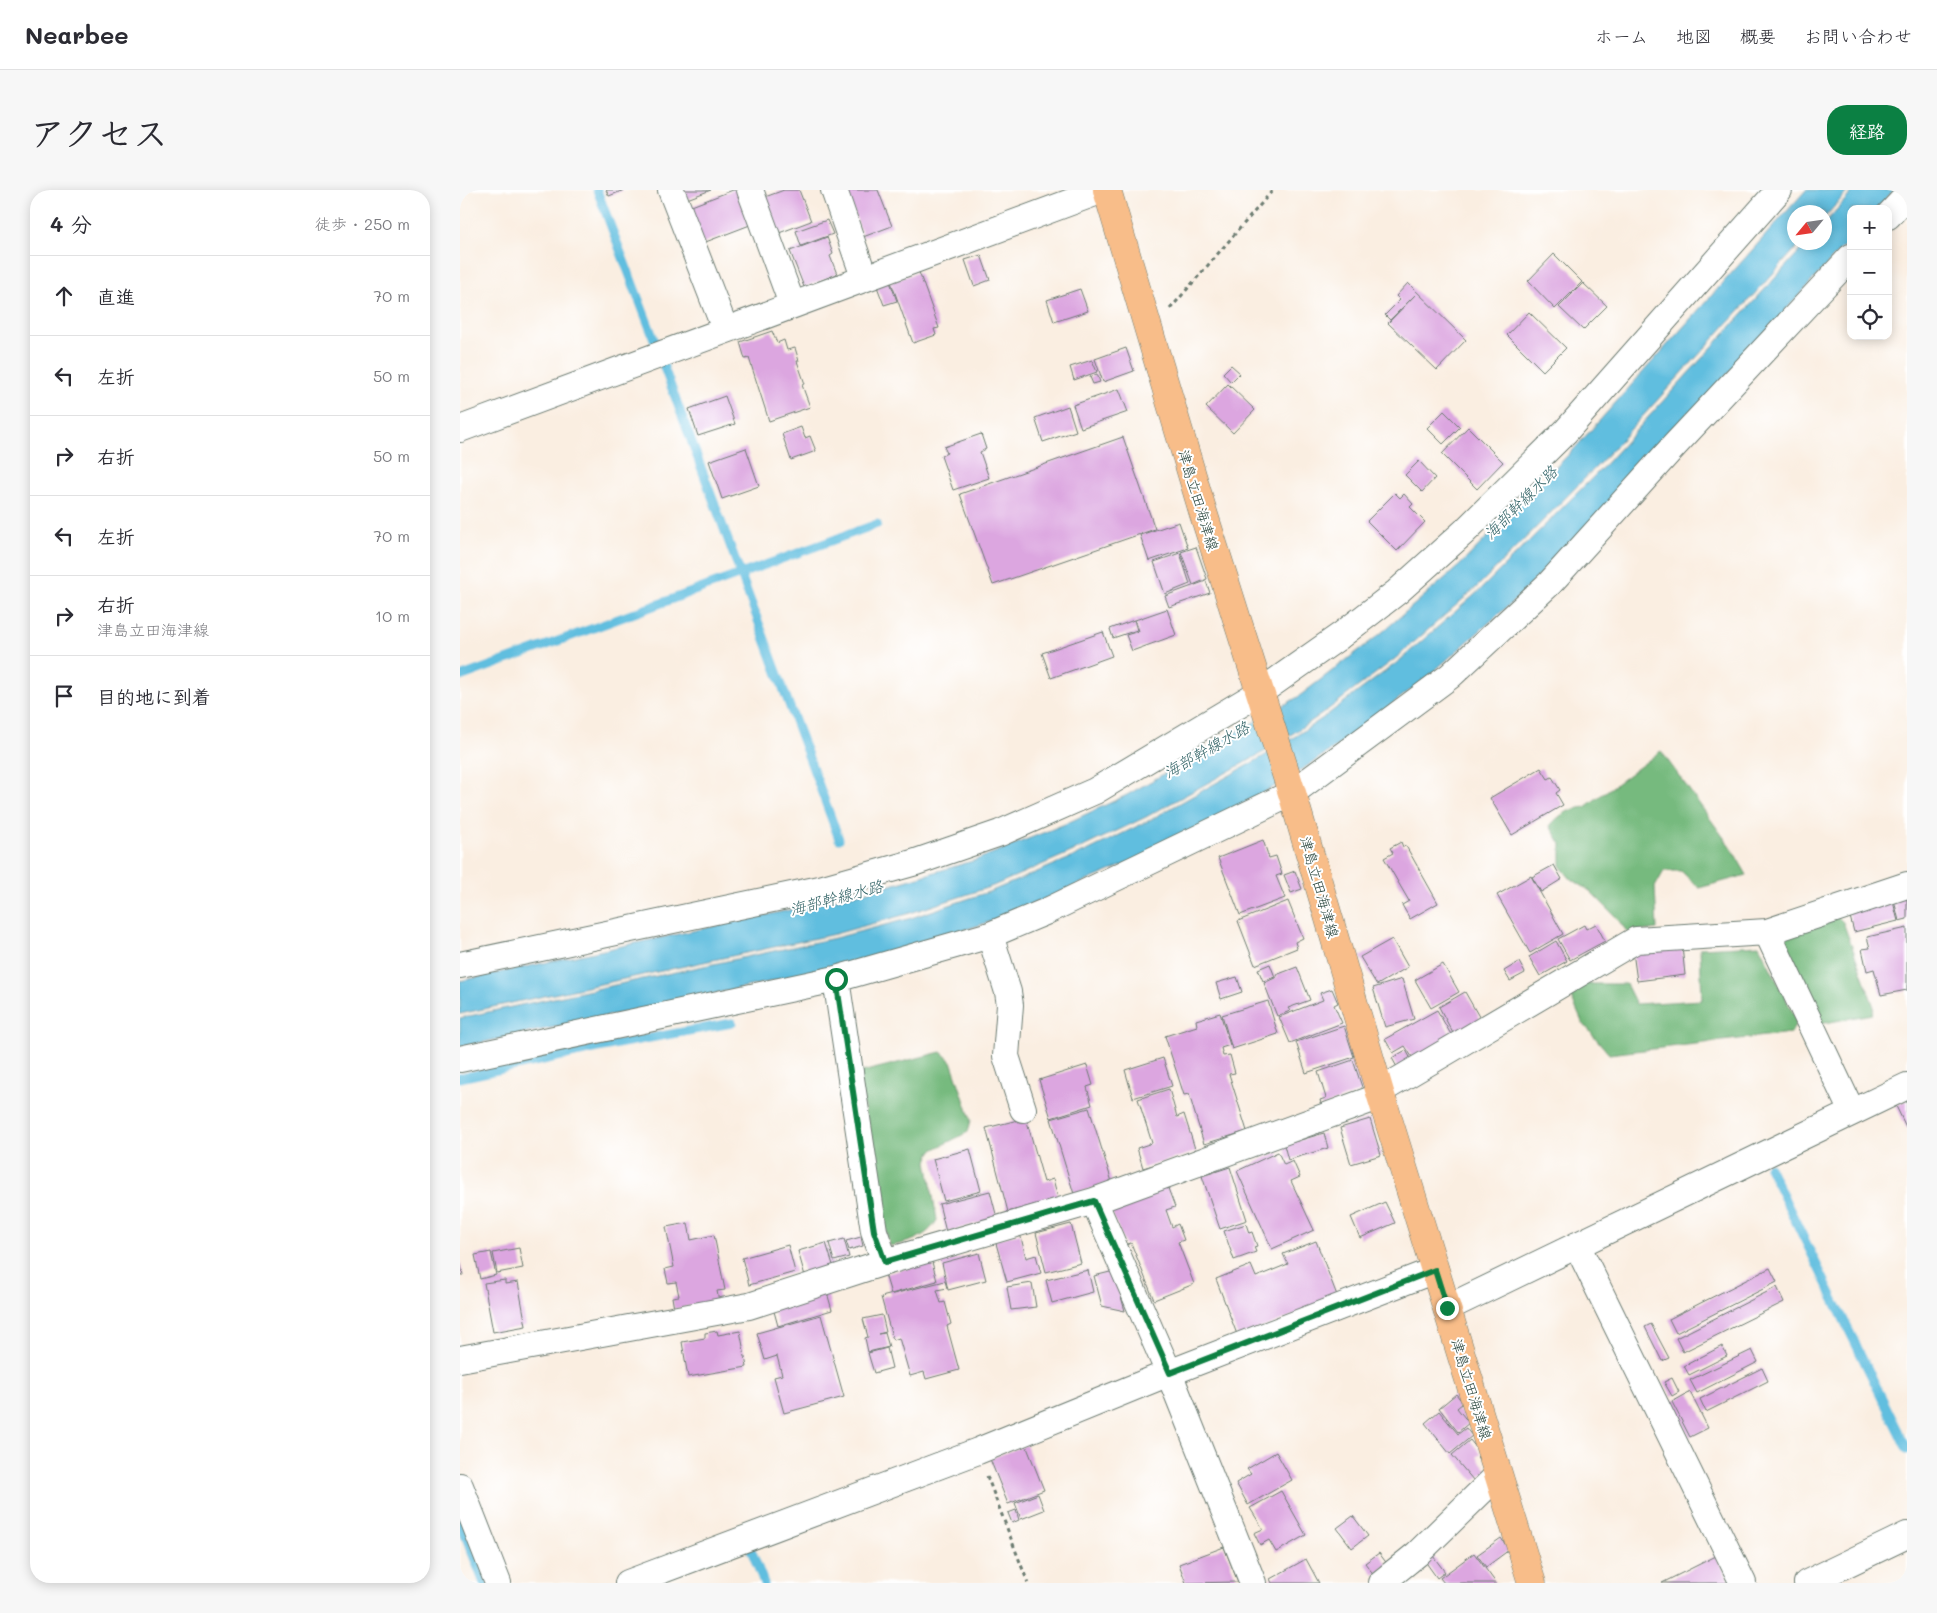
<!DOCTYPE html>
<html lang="ja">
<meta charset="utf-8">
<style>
body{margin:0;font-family:Mali,"Klee One",sans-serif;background:#f7f7f7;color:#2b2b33}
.controls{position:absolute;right:15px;top:15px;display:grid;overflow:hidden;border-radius:10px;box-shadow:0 2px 12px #0003}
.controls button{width:45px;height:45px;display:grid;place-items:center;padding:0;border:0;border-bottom:1px solid #e1e1e2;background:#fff;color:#2b2b33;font:25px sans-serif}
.compass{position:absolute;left:1327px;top:15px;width:45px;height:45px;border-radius:50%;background:#fff;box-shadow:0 2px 12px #0003;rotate:241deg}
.stop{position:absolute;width:15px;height:15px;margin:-11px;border:4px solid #0b8043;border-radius:50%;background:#fff}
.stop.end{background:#0b8043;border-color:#fff;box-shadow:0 1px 5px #0008}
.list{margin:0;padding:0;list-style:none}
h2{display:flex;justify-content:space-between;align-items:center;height:65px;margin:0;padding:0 20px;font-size:21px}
h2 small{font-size:16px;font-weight:400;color:#7c7c81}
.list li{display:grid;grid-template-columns:32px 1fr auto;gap:15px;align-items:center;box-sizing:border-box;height:80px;padding:0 20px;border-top:1px solid #e1e1e2}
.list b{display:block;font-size:19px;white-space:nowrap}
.list p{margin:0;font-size:16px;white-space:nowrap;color:#7c7c81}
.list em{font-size:16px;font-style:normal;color:#7c7c81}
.icon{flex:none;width:28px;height:28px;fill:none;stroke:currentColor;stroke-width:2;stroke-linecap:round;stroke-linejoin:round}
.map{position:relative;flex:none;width:1447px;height:1393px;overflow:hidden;border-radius:20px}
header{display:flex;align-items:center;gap:30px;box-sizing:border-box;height:70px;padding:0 25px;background:#fff;border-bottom:1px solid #e1e1e2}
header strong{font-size:24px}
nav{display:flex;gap:28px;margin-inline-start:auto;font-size:18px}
.intro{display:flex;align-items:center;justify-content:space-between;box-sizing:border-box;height:120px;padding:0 30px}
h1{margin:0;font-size:35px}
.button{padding:12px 22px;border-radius:20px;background:#0b8043;color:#fff;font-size:18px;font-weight:700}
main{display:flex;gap:30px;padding:0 30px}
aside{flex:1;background:#fff;border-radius:20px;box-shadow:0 2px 12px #0003}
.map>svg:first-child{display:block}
</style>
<header>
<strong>Nearbee</strong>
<nav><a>ホーム</a><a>地図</a><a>概要</a><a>お問い合わせ</a></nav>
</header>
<div class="intro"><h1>アクセス</h1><a class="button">経路</a></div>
<main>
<aside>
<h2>4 分<small>徒歩 · 250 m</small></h2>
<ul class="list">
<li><svg class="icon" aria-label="ahead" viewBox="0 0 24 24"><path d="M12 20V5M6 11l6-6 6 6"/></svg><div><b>直進</b></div><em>70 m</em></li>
<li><svg class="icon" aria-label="left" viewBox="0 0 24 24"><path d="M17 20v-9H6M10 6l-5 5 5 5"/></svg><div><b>左折</b></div><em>50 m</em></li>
<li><svg class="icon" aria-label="right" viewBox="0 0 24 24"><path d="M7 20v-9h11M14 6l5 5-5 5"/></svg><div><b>右折</b></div><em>50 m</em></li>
<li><svg class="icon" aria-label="left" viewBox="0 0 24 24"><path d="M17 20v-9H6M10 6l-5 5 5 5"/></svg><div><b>左折</b></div><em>70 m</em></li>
<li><svg class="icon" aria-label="right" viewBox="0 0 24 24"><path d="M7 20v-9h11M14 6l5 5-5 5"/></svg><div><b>右折</b><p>津島立田海津線</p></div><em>10 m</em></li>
<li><svg class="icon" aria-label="arrive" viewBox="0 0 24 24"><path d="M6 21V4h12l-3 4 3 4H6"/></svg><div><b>目的地に到着</b></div></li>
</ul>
</aside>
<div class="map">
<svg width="1447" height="1393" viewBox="0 0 1447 1393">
<rect width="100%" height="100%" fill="#fff"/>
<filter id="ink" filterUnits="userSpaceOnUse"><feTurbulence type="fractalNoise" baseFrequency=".02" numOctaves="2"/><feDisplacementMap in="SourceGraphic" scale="10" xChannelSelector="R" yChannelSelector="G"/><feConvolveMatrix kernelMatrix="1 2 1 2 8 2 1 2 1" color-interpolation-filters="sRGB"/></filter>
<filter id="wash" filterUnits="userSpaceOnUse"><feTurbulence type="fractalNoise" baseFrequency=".0096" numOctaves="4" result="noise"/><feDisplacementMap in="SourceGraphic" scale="20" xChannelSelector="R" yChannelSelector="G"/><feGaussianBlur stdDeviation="1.12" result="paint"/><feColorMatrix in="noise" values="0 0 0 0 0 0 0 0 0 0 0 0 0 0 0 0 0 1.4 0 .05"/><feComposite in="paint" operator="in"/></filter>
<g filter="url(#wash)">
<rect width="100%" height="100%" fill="#faeee1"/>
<path fill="#76ba7e" stroke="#4a7c59" d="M1201,561L1272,659L1287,685L1239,698L1221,681H1204L1195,697L1197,739L1168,743L1156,727L1130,701L1110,688L1101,677V654L1090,636C1100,624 1109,619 1125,617Z
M1378,727L1383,732L1414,817L1412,824L1355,835L1320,747Z
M1299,755L1337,831L1331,843L1149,864L1122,832L1108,800L1119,794H1166L1176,814L1242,810L1240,758Z
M481,862L491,871L511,930L508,942L471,961L467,971L477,1030C467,1048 448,1053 429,1056L398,883Z"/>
<path fill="#61bedf" stroke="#407e8a" d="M1346,0H1389L1365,27L1364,22H1334V52L1341,53L1138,275L1018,396L936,468L862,524L811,558L686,627L625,656L533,696L447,724L375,744L0,824V791L362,713L435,694L516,670L605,634L667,605L838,507L919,445L999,376L1115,258Z
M1394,0H1434L1417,19H1391V48L1168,294L1056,409L965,489L874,558L823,592L685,666L535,730L449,758L376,778L0,857V828L375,748L448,729L534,700L627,661L688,631L813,561L863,528L939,471L1020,400L1141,279L1347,53L1364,52L1365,33Z"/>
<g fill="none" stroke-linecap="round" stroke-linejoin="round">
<path stroke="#61bedf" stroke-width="9" d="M137,0L197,157
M202,172L379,649
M0,487L417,334
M0,888L157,854L272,833
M1309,977L1447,1259
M0,1332L24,1393
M290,1357L304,1393"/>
</g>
<g id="blocks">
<path fill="#dca6e0" d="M146,0H164L149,6Z
M224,0H251L227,9Z
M273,0H277L290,35L243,53L229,17Z
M324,0H339L351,31L319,43L305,7Z
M386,0H418L432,36L403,47Z
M367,30L373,44L341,56L336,41Z
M367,47L373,64L370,66L377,84L344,97L330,61Z
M1094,64L1122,92L1095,119L1068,91Z
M521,65L530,90L514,96L505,70Z
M459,82L479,138L474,139L476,145L453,153L431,92Z
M429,89L437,111L424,115L416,94Z
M948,93L1006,150L977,180L928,133L956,104L930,130L925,125L940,110L936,106Z
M1123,93L1147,116L1123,140L1099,117Z
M620,99L628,121L594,132L587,110Z
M1069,122L1106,158L1083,181L1047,145Z
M312,141L317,153L324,150L327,160L335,158L339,171H337L345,194L342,195L350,217L309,231L289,168L285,169L280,152Z
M666,158L674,181L643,192L635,169Z
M632,170L637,182L614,190L610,177Z
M771,175L780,183L771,192L763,183Z
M637,184L640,192L633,194L630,187Z
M768,194L795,220L773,243L746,217Z
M659,199L668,222L621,238L613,215Z
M265,206L275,234L238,246L229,219Z
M608,216L616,241L583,252L575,228Z
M984,221L1000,237L983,254L967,238Z
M341,237L345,248L350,246L356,261L331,270L322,244Z
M1008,237L1043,272L1017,299L982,264Z
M521,244L526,259L520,262L529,288L493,300L481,266L487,263L484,257Z
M663,247L695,339L533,395L500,304Z
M286,258L299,296L262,309L249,271Z
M959,271L975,288L962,302L945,285Z
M935,303L940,308L944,304L953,314L950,317L965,332L937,361L907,331Z
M719,332L728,358L689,371L680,345Z
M736,357L747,389L733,395L721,362Z
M720,363L730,394L705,404L694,372Z
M746,391L750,403L709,417L705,406Z
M707,419L716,445L672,461L666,445L679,441L675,430Z
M674,430L677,440L653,448L650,439Z
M643,442L652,466L591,488L582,463Z
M1081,578L1088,589L1092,587L1100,600L1096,603L1103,615L1052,645L1030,608Z
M803,650L809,668L816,666L822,684L816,686L825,708L780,725L758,668Z
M941,652L943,657L946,656L978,713L950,729L942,715L949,711L924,668L933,663L930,658Z
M1094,675L1102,689L1081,702L1072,687Z
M835,681L842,699L831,703L824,685Z
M1071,686L1103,744L1070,763L1037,705Z
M1447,702V729L1439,731L1433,706Z
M1432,708L1438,731L1394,742L1388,719Z
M828,711L843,748L835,752L837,758L795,775L778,731Z
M1136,734L1145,751L1110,770L1098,749L1124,735L1126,739Z
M1447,738V800L1421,805L1414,779L1407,781L1402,759L1410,758L1407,747Z
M932,749L948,777L917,795L900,767Z
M1096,751L1107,771L1080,786L1069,767Z
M1222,756L1225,785L1177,791L1173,762Z
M1059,772L1065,783L1050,791L1044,781Z
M810,774L815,787L803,791L798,779Z
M983,774L999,802L971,818L955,790Z
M837,777L850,810L828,818L830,821L817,826L804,793L817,787L816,785Z
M777,787L782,802L761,809L756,793Z
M942,789L954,829L925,837L913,798Z
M872,799L878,813L874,815L882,833L830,853L819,827L863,810L860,803Z
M1005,802L1022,832L995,847L979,817Z
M808,811L818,844L772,859L762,825Z
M977,820L993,848L954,870L945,856L933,863L925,849Z
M760,823L770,855L761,858L763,866L770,865L775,883L769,884L787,941L744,954L729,904L724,905L705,846L737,836L736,830Z
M884,836L894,867L846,883L836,852Z
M946,860L952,871L938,879L932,868Z
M703,868L712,896L673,908L665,880Z
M893,870L903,900L862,917L860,910L866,908L858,882Z
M627,875L633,895L627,897L632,915L591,928L579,890Z
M709,899L717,927L724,924L736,962L683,978L677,958L692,953L678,909Z
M1447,910V939L1436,916Z
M629,918L652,992L614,1004L591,929Z
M566,928L584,992L593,989L598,1008L548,1022L526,938Z
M910,929L921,965L891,974L880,938Z
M864,943L868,958L828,970L824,955Z
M510,959L521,1001L484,1011L473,969Z
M818,962L824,975L833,971L840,987L831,991L854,1040L812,1059L777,981Z
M770,977L787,1030L760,1039L742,986Z
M706,993L715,1017L706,1020L712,1037L718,1034L724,1050L718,1052L734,1094L694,1110L671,1053L665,1055L649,1015Z
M530,1001L537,1028L486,1042L479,1014Z
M925,1012L935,1033L900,1048L891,1027Z
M228,1033L231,1050L254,1045L265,1100L257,1101L259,1111L214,1119L212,1107L219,1106L216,1092L208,1093L205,1079L214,1077L206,1037Z
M611,1034L621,1073L586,1082L576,1043Z
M786,1034L789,1043L792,1042L797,1056L794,1057L796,1062L774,1070L764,1041Z
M560,1043L566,1068L576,1065L581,1083L547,1092L535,1050Z
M401,1047L403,1056L389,1060L386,1051Z
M384,1049L389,1067L374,1071L369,1053Z
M856,1051L878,1108L778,1147L756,1089L791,1075L796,1087L828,1074L823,1064Z
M366,1053L374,1078L345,1086L338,1061Z
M328,1055L335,1082L289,1095L282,1068Z
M59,1058L63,1078L37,1083L33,1063Z
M31,1062L36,1085L20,1089L15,1065Z
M519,1063L526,1090L488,1100L482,1073Z
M0,1071L3,1085H0Z
M472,1072L477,1091L431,1104L425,1084Z
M1310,1078L1317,1092L1216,1143L1209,1129Z
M628,1080L633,1102L592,1113L586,1090Z
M654,1081L665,1121L642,1116L634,1086Z
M45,1090V1094L58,1092L66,1136L33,1142L24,1093Z
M485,1091L487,1098L477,1100L481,1113L485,1112L491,1134L487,1136L499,1180L466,1189L464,1182L450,1186L439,1148L433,1150L421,1107Z
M572,1093L576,1117L551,1120L547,1097Z
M1317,1097L1324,1112L1223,1162L1216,1148Z
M366,1099L372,1120L318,1136L312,1114Z
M361,1125L384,1207L324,1223L314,1187L322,1185L317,1166L305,1170L297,1143Z
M422,1125L426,1142L418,1144L425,1143L429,1157L408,1162L405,1148L408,1147L403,1129Z
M1191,1134L1209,1168L1202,1171L1185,1137Z
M257,1141L258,1145L280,1141L287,1177L228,1187L222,1152L245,1148V1143Z
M1262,1156L1267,1166L1229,1185L1224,1176Z
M427,1158L432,1178L414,1183L408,1163Z
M1292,1160L1298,1172L1237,1203L1230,1190Z
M1302,1178L1308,1191L1246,1222L1240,1209Z
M1212,1188L1219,1202L1212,1206L1204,1192Z
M1230,1202L1248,1238L1230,1247L1212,1212Z
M996,1204L1003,1213L997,1218L1009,1233L998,1242L979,1218Z
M979,1221L998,1244L1006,1238L1012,1246L990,1264L965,1233Z
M1010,1250L1021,1264L1017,1267L1027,1280L1014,1291L992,1265Z
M566,1255L584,1300L548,1314L530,1269Z
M816,1262L832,1290L788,1315L776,1293L791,1284L787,1279Z
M821,1301L846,1345L816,1362L809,1350L800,1355L794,1343L803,1339L790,1318Z
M578,1304L584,1320L561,1329L555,1313Z
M556,1320L559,1330L552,1333L548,1323Z
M893,1326L908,1346L892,1358L877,1338Z
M1041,1348L1049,1360L1026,1377L1017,1365Z
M764,1357L778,1392L726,1393L719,1374Z
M970,1362L985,1382L977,1388L962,1367Z
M919,1363L928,1375L914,1385L905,1373Z
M1014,1363L1036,1393H984L980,1388Z
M1256,1366L1270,1393H1202Z
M846,1369L859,1393H812L810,1389Z"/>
</g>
</g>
<g filter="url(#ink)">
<use href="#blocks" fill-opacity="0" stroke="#6c7b71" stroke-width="1"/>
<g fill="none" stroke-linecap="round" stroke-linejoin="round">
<defs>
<path id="minor" d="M211,0L265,139
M290,0L332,114
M374,0L404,87
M1428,26L1447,6
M0,239L643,0
M1307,742L1392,922
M530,745L548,802L550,815L546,866L563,919
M0,775L360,699L456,672L540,643L635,601L799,503L880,446L937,402L1004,342L1106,241L1319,0
M376,789L414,1041L425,1072
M0,869L376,789L530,745L585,722L832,603L990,486L1090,393L1214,256L1391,67
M920,901L1176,750L1307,742L1447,695
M634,1011L709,1183L793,1393
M1117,1055L1283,1393
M987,1118L1447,896
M0,1169L289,1116L425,1072L634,1011L921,906
M0,1296L38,1393
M168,1393L518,1261L709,1183L975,1080
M921,1393L957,1364L1038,1285
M1347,1393L1447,1345"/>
<path id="major" d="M647,0L743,322L832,603L921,906L1072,1393"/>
</defs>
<use href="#minor" stroke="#6c7b71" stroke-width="28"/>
<use href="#major" stroke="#6c7b71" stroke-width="29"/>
<path stroke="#6c7b71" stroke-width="3" stroke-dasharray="4 4" stroke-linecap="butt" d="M710,119L813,0
M527,1286L568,1393"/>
<use href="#minor" stroke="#fff" stroke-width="26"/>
<use href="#major" stroke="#f8bd89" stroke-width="28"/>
</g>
</g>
<g fill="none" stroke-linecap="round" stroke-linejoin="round" filter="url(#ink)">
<path stroke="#0b8043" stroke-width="6" d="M376,789L414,1041L425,1072L634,1011L710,1183L975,1080L987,1118"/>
</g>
<g text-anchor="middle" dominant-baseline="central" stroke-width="4" stroke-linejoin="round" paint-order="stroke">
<g font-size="15" fill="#1f3d34" stroke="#fff">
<text transform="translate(739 310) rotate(73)">津島立田海津線</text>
<text transform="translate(860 697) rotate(74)">津島立田海津線</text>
<text transform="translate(1012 1199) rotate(73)">津島立田海津線</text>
</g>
<g font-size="16" font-style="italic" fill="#336467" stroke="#fff">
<text transform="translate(1060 312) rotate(-45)">海部幹線水路</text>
<text transform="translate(746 559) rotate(-30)">海部幹線水路</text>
<text transform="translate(376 707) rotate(-15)">海部幹線水路</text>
</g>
</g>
</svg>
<div class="controls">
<button>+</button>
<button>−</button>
<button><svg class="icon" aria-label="locate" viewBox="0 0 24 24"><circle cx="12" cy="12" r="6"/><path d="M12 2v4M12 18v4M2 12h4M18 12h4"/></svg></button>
</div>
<svg class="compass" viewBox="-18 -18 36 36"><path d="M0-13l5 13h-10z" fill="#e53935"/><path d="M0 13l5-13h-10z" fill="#7c7c81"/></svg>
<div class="stop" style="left:376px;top:789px"></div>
<div class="stop end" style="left:987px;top:1118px"></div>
</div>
</main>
